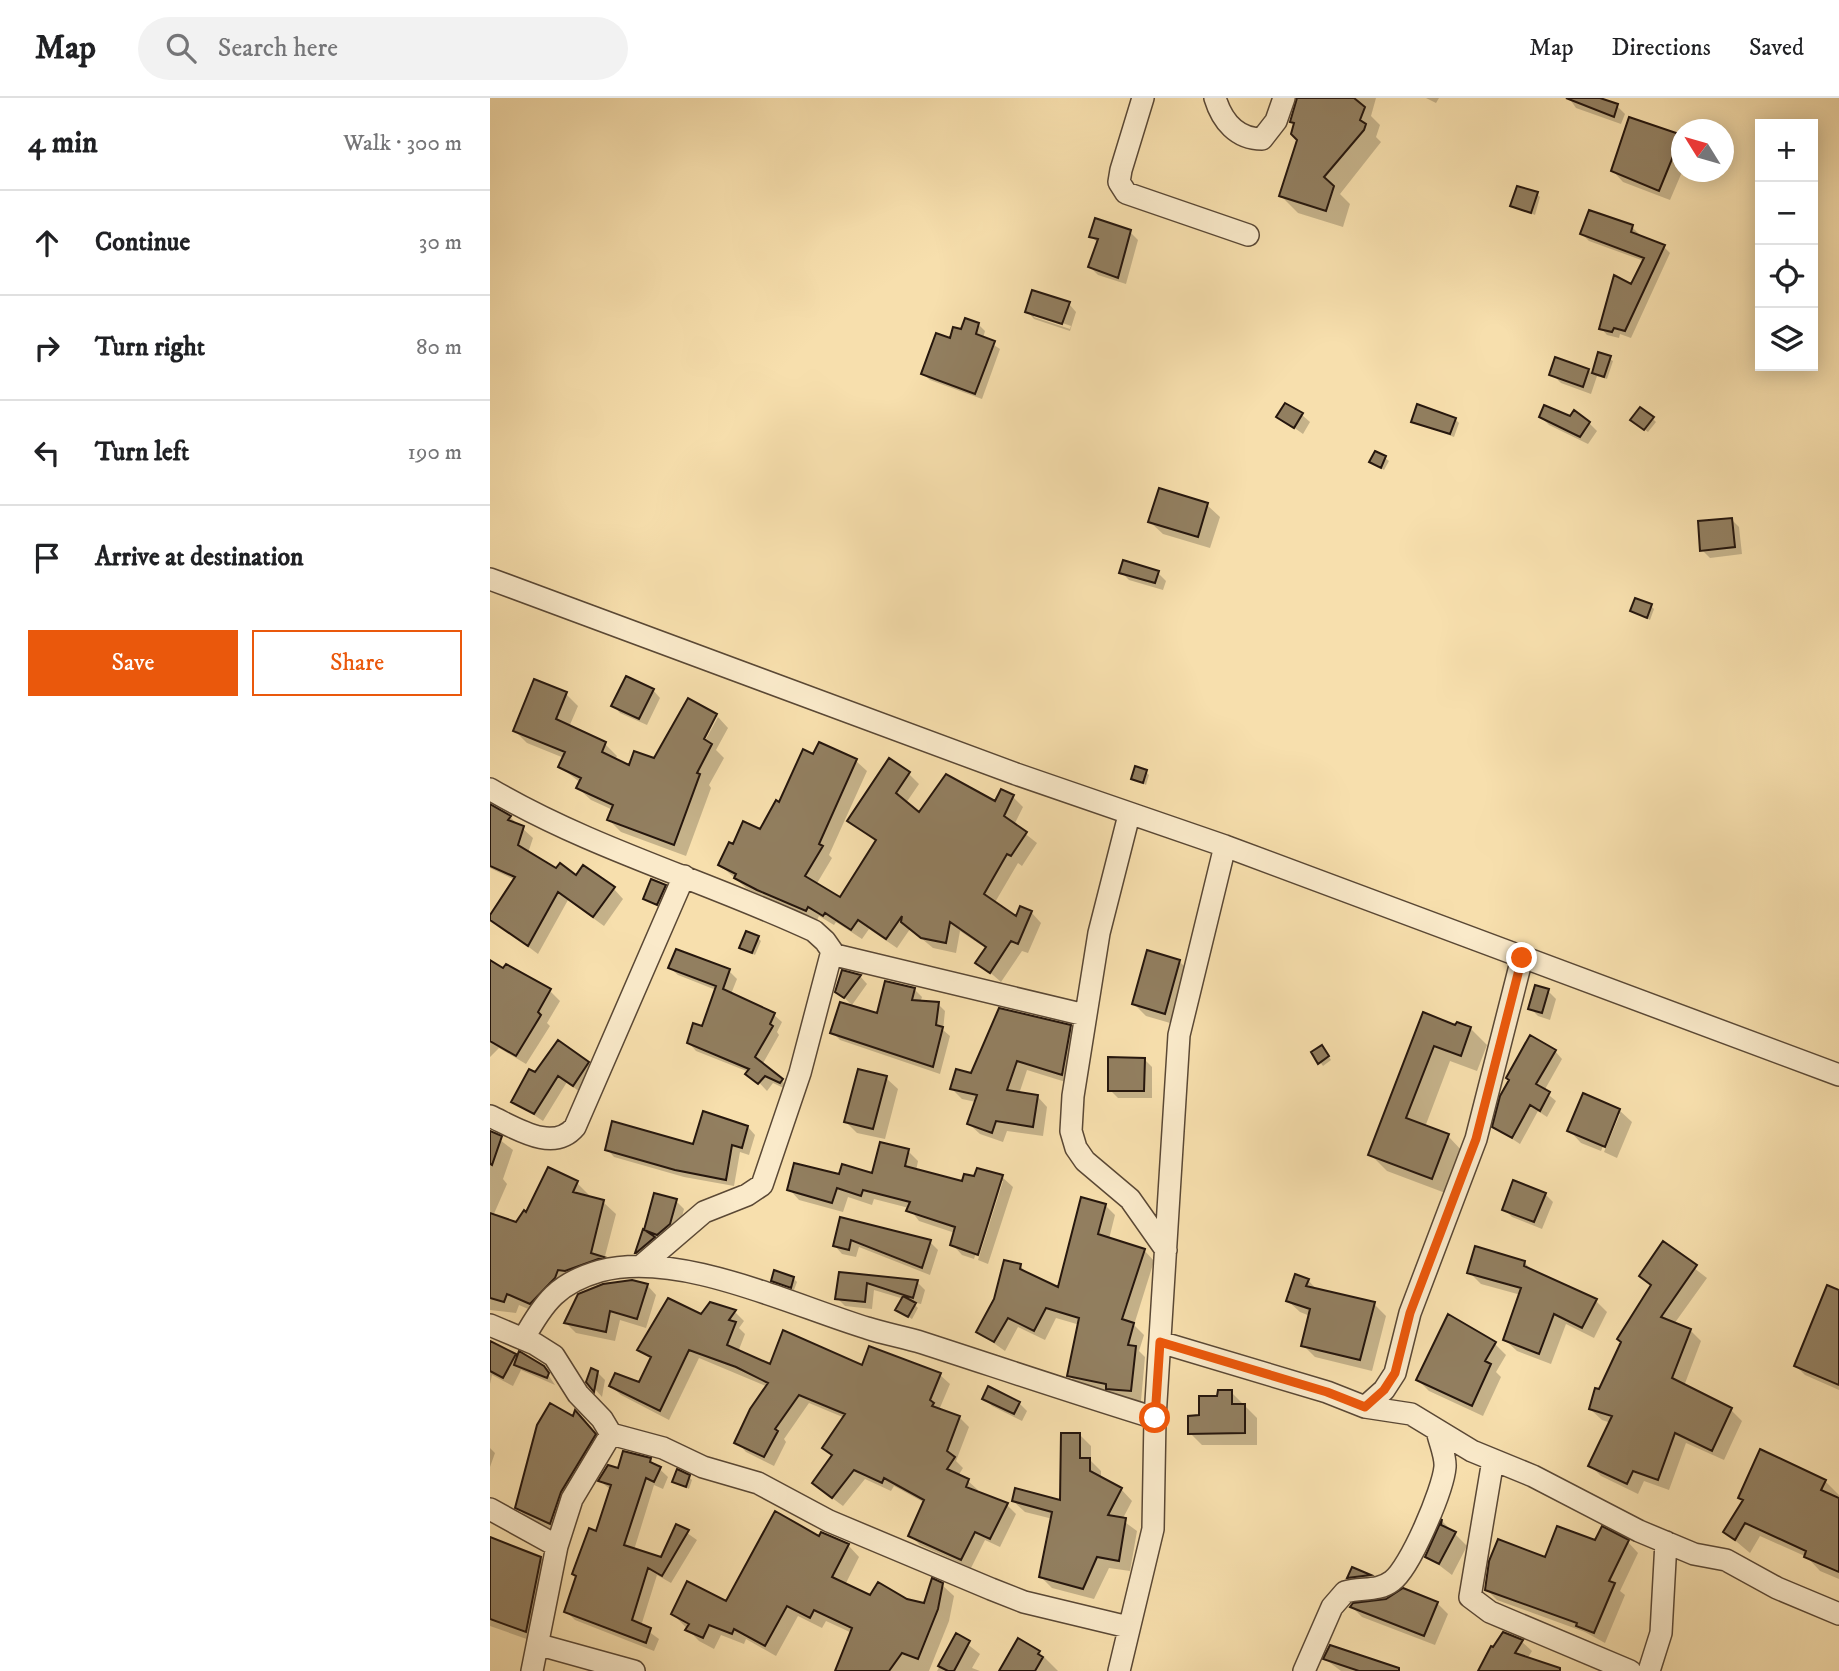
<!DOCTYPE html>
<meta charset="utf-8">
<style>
body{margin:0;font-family:"IM FELL DW Pica",serif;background:#f2f2f2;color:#202124}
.controls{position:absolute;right:21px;top:21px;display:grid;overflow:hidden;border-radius:0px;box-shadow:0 4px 18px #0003}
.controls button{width:63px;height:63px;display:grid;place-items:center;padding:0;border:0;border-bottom:2px solid #e0e0e0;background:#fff;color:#202124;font:35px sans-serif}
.compass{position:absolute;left:1181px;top:21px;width:63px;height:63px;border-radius:50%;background:#fff;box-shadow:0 4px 18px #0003;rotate:307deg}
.stop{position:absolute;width:21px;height:21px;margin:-16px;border:5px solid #ea580c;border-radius:50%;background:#fff}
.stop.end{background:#ea580c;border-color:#fff;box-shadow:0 2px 7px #0008}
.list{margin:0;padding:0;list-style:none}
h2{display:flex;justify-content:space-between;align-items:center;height:91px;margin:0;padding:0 28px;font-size:30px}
h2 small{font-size:23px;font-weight:400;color:#757577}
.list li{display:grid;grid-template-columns:46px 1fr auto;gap:21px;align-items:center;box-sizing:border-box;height:105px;padding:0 28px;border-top:2px solid #e0e0e0}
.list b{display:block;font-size:26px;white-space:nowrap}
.list em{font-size:23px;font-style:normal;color:#757577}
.actions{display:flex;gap:14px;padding:21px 28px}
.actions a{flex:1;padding:16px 0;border:2px solid #ea580c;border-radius:0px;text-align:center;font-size:24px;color:#ea580c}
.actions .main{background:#ea580c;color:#fff}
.icon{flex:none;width:38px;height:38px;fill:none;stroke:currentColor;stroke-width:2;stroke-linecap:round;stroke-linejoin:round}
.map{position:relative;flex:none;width:1349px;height:1573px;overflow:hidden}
header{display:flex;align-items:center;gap:42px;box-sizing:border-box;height:98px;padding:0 35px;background:#fff;border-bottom:2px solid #e0e0e0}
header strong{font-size:33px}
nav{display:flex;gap:38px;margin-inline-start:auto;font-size:24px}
.search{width:490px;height:63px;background:#f2f2f2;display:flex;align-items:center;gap:18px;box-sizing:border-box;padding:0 24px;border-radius:38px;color:#757577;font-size:26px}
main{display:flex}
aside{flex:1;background:#fff}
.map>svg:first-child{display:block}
</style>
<header>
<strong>Map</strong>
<div class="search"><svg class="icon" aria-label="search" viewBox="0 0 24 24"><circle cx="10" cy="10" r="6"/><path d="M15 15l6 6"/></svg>Search here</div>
<nav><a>Map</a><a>Directions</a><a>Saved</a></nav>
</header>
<main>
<aside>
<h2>4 min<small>Walk · 300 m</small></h2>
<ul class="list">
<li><svg class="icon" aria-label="ahead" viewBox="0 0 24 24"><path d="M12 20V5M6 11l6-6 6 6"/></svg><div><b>Continue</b></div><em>30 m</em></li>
<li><svg class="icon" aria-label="right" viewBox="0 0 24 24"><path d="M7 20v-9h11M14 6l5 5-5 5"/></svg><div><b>Turn right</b></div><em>80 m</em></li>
<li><svg class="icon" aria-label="left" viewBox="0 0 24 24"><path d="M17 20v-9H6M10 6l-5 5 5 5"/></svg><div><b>Turn left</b></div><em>190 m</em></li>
<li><svg class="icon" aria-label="arrive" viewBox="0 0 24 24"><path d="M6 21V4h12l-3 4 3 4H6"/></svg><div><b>Arrive at destination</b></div></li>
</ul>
<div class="actions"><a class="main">Save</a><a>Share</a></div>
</aside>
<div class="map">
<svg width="1349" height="1573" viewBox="0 0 1349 1573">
<rect width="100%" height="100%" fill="#f7dfad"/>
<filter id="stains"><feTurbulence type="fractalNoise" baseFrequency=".00286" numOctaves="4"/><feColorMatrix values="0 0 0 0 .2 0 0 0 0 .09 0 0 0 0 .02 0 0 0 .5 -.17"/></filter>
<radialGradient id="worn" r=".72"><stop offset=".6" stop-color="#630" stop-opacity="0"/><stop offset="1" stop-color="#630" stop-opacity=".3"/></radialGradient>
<path fill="#0003" fill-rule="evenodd" d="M807,0H886L881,18L890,27L886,39L891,44L850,96L860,106L853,129L808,115L791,98L809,42L802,23Z
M936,0H949L946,5Z
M1079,0H1105L1127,8L1135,16L1131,26L1086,10Z
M1192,38V74L1180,102L1133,84L1123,73Z
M1047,96L1050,99L1045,117L1022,107Z
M1142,129L1149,136L1148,139L1174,149L1180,155L1141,240L1130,236L1129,240L1117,237L1111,230L1141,188L1154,163L1099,143L1092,136Z
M640,134L648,142L636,186L608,177L600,169L608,145L601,138Z
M579,206L586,214L580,233L544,221L537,213ZM544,215L581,228L580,231L544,219Z
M488,226L495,233L493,240L510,251L492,301L440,282L433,276L461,243Z
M1110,256L1123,263L1117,281L1107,278L1101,296L1071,285L1063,277L1099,272L1103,277Z
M812,317L820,324L813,336L789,319Z
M1051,319L1080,320L1099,325L1107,333L1098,346L1059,327Z
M965,321L969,325L964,339L923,323Z
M1163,321L1166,324L1158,334L1146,325Z
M895,360L899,363L894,372L881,364Z
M717,407L730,419L720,450L673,436L660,424Z
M1241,421L1249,429L1252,456L1220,460L1212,452Z
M631,474L668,475L676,483L673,492L639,482Z
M1161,508L1164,511L1160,522L1142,512Z
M45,583L76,596L88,608L79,629L115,646L127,658L125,662L140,669L145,655L164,662L198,602L228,619H224L208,648L211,650L228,619L238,630L226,652L234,660L219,687L221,690L196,758L131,734L119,722L123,712L101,702L88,690L91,685L70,669L74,660L37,645L25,633Z
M163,592L170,600L157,627L130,615L123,607Z
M324,658L366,663L377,673L339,757L342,760L326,787L351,802L387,745L359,722L419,676L429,686L416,705L430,717L506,706L523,699L533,709L524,727L547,745L532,768L528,765L504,806L527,821L541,814L551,825L538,855L532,853L511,884L488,864L497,851L470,833L466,855L443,850L420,831L407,850L379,831L372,841L346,824L344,827L329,818L327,822L279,802L256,790L230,767L244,748L271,733Z
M656,674L659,677L656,687L643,680Z
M0,707L20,719L43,740L38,755L67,773L124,791L133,801L114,828L78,802L48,856L0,820L25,782L0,770Z
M175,789L183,796L175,813L155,800Z
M268,840L271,843L265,857L251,850Z
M0,864L14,873L17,868L60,893L70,903L57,925L60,928L36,966L9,950L0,959Z
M690,864L702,876L687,927L656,918L644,906Z
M180,870L239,873L247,881L241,896L284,917L292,924L287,934L289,937L272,967L292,982L298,992L283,985L277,993L259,974L206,953L199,945L213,930L226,892L188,877Z
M370,878L377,886L362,907L347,893Z
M1046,890L1058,893L1066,901L1060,922L1048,918L1040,910Z
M424,891L432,899L430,905L448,906L455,913L453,932L460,938L450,976L350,942L342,934L388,917Z
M934,917L966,929L968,926L981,931L997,947L987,973L960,963L935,1029L958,1038L974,1055L958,1096L897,1073L880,1056Z
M580,929L591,939L582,986L537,972L529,996L547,998L557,1009L553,1038L517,1033L513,1044L490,1036L479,1026L486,1004L472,1001L462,991L482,977Z
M835,952L841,962L833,968L830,964Z
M1065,953L1072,961L1054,993L1066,1003L1057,1019L1048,1013L1030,1046L1004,1029Z
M654,961L662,969V1000H628L620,992Z
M98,965L106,973L91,995L77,984L53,1023L23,1003L46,976Z
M396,980L408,991L395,1041L367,1035L356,1024Z
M1129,1012L1142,1024L1127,1060L1114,1054L1130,1016H1127L1111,1053L1091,1045L1079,1032Z
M258,1029L265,1037L259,1057L250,1054L244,1088L194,1079L124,1059L117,1051L204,1048Z
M0,1034L23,1052L13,1081L17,1086L3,1118L26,1126L87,1085L99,1097L97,1100L113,1104L126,1116L114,1162L124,1172L88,1185L52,1217L29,1207L26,1215L0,1212Z
M418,1053L428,1063L426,1073L474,1085L486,1080L512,1079L523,1089L498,1166L488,1162L513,1083H509L484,1161L472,1157L462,1146L465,1135L429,1123L419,1110L384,1101L382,1107L358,1099L353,1114L309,1102L299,1091L350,1078L383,1077Z
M1055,1096L1063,1104L1052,1131L1022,1119L1014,1111Z
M186,1103L194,1111L188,1134L176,1144L161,1138L156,1131Z
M615,1107L625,1117L619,1141L654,1152L664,1163L644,1227L654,1237L649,1253L655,1259L651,1303L628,1300L622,1294L589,1288L579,1277L590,1227L566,1220L555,1242L528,1229L515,1253L488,1234L530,1168L540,1178L569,1192Z
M351,1122L440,1144L448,1152L440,1177L369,1149L366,1159L352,1156L345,1148Z
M154,1134L171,1148L155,1162L147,1154Z
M1173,1146L1217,1180L1184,1226L1200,1232L1211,1243L1194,1288L1241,1312L1252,1323L1234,1362L1196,1345L1179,1392L1154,1383L1148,1396L1111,1378L1100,1367L1121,1325L1112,1322L1100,1311L1162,1189L1151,1178Z
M1034,1164L1045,1175L1106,1203L1117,1214L1104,1240L1076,1226L1061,1266L1027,1253L1015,1242L1031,1197L991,1186L979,1174Z
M350,1176L427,1184L435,1192L431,1206L422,1204L428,1210L422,1221L411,1215L414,1201L384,1192L382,1211L355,1208L347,1200Z
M303,1180L307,1184L304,1192L283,1182Z
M818,1182L828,1193L884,1206L896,1218L882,1273L825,1259L813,1247L820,1218L810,1214L798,1203Z
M157,1187L166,1197L156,1230L130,1222L125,1243L86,1235L76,1225Z
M1349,1194V1292L1315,1277L1306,1268Z
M220,1206L245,1214L254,1223L249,1230L255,1236L248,1254L281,1269H373L450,1277L460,1286L449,1312L469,1319L479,1329L466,1363L473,1370L468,1378L478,1383L488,1392L487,1395L517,1407L526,1416L510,1449L495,1442L481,1470L430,1447L420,1437L435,1405L404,1388L401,1393L375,1381L353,1408L334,1394L324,1385L343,1359L335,1350L355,1320L319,1305L294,1341L296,1344L284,1368L256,1354L247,1344L278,1289L209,1260L179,1322L131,1297L121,1288L150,1286L162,1262L149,1252L212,1218Z
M0,1245L28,1260L53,1269L65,1287L31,1272L23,1288L2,1277L0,1286Z
M1005,1246L1016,1257L1006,1274L1011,1279L993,1318L939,1293L928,1282Z
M107,1274L115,1282L112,1299L98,1283Z
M741,1294L767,1320V1347H712L700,1335L729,1300Z
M494,1300L529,1305L537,1313L532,1323L502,1308Z
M84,1320L96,1326L116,1348L71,1436L38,1421L27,1409Z
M590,1337L601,1348V1363L611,1373V1381L631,1391L642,1403L632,1422L647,1433L640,1473L619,1470L604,1501L562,1490L550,1478L563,1421L535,1414L523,1403L572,1404Z
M0,1350L5,1355L0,1369Z
M160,1362L178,1379L173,1391L164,1387L144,1452L172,1462L187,1428L207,1442L181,1485L167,1477L151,1528L169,1541L164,1553L85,1522L76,1513L121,1392L110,1383Z
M199,1379L202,1382L199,1391L184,1383Z
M1335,1383L1349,1397V1481L1330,1473L1317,1459L1270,1438L1260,1455L1235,1434L1254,1403L1250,1399Z
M953,1424L977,1448L962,1477L937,1458Z
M330,1440L358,1447L369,1459L355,1487L381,1499L435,1507L452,1487L464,1498L459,1523L439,1573H346L362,1535L336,1523L332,1530L308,1518L286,1558L256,1541L254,1546L231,1537L224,1551L209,1543L183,1516L237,1505Z
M0,1441L51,1460L63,1473L48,1545L0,1528Z
M1106,1444H1138L1148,1455L1130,1493L1135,1497L1115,1545L1095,1534L1007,1502L996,1491L1056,1462Z
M863,1472L880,1479L891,1489L871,1491L859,1480Z
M947,1505L958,1516L945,1547L872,1519L862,1509Z
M1014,1536L1032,1544L1042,1553L1037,1561L1071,1573H990Z
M467,1538L490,1556L482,1570L490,1573H447Z
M549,1554L568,1573H511Z
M835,1561L900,1573H851Z"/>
<path fill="#927f60" stroke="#25160d" stroke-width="2" d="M807,0H864L875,9L870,22L876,26L874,32L834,79L844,88L836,113L789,98L807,42L801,36L804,25L800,24Z
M1076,0H1110L1128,6L1124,19Z
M1139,19L1192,37V58L1184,56L1169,93L1121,73Z
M1027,88L1048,94L1041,115L1020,108Z
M1099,112L1143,127L1141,134L1175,147L1135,233L1124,230L1122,234L1109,231L1124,177L1141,186L1154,160L1090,136Z
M605,120L641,132L628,180L598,169L608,141L599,139Z
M542,192L580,204L572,226L535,214Z
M475,220L489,225L486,236L505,243L485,296L431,276L446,235L460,240L463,229L471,231Z
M1108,254L1121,258L1114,279L1102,275Z
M1065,259L1099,271L1093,289L1059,277Z
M795,305L813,315L804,330L786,319Z
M927,306L966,320L960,336L921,324Z
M1054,307L1080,318L1084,312L1100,324L1090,339L1049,319Z
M1150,309L1164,319L1154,332L1140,322Z
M885,353L896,358L891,370L879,364Z
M669,390L718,405L708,439L658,424Z
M1242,420L1245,449L1210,453L1208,423Z
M633,462L669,473L665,485L629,475Z
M1145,500L1162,506L1157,520L1140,513Z
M136,578L164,591L149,621L121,608Z
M44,581L77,594L66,621L116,644L112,654L139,667L144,653L164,660L198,600L227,616L214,641L222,646L207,675L210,676L184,747L117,722L123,707L86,690L91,680L68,669L75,654L23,633Z
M329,644L367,661L329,746L333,748L315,778L350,799L386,742L357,723L399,660L420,674L406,695L429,714L456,676L505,703L511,691L524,697L514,718L537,734L521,758L517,756L494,796L526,818L530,808L542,813L528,846L521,843L500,875L485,865L496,849L460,824L456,845L431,840L411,824L412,818L396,841L368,822L361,832L335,815L333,818L318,809L316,813L267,792L244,780L246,776L228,767L239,744L243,746L253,723L270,731L286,702L289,704L313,651L323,656Z
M645,668L657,672L653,685L641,681Z
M0,706L21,718L18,722L34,728L28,747L66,770L70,765L86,777L93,767L125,789L103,819L68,794L38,848L0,822V817L25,779L0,768Z
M161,781L176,787L167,807L153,801Z
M256,833L269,838L262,855L249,850Z
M186,851L240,871L233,891L285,915L280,926L283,928L265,959L293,981L290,985L275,978L268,986L255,976L259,971L197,945L203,925L212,928L226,888L178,870Z
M657,852L690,862L675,916L642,906Z
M0,862L13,870L16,866L61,891L48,914L51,917L26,958L0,943Z
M352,872L371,877L354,900L345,894Z
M395,883L425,890L422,902L449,904L446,927L453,929L443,969L340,935L350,904L387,915Z
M1045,887L1059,891L1052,915L1038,911Z
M509,910L581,927L572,977L527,963L517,992L548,997L543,1029L506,1023L502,1035L477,1026L487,997L460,991L466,971L481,975Z
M933,914L965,927L967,924L981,929L971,958L944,948L916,1020L959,1036L942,1081L878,1057Z
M1040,937L1066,952L1046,986L1060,994L1050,1013L1040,1007L1022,1040L1002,1029L1010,998L1019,982L1016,980Z
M68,942L99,964L83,988L68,978L44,1016L21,1004L39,971L45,974Z
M832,947L839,958L828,966L821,954Z
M618,959L655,960L654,993H618Z
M368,971L397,978L383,1031L354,1024Z
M1093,995L1130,1011L1115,1049L1077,1033Z
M213,1013L258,1028L252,1050L242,1047L236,1082L185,1072L115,1052L122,1023L203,1046Z
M0,1033L12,1038L2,1067L0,1066Z
M390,1044L419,1051L415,1068L472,1083L474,1076L484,1078L487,1070L513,1077L488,1157L460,1147L465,1129L416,1113L420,1104L373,1092L371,1098L347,1090L342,1105L297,1092L304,1065L349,1076L352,1066L382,1075Z
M58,1069L88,1083L83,1094L114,1102L101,1155L114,1159L75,1173L68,1172L65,1180L40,1206L17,1196L14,1204L0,1200V1115L26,1124L34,1112L36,1114Z
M1023,1082L1056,1095L1044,1124L1012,1112Z
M164,1095L187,1101L180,1126L167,1137L154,1132Z
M591,1099L616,1106L608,1136L655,1151L632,1221L644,1225L638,1247L646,1248L641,1293L616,1291V1286L577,1278L589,1220L556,1210L544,1233L518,1220L504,1244L486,1234L504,1201L514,1162L531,1166L530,1171L568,1189Z
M350,1119L441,1142L432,1170L361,1142L359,1152L343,1148Z
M153,1131L165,1139L146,1155H145Z
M1173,1143L1207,1167L1171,1219L1201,1231L1182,1280L1242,1310L1222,1353L1185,1335L1168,1382L1143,1373L1137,1386L1098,1368L1122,1318L1099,1311L1105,1290L1109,1291L1131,1244L1127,1241L1161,1187L1149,1178Z
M985,1148L1035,1163L1034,1168L1107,1201L1092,1230L1064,1216L1049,1256L1013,1242L1031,1190L977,1175Z
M284,1172L304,1179L301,1190L281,1183Z
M349,1174L369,1176L428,1182L423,1200L377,1185L375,1204L345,1201Z
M805,1176L819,1181L816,1188L885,1204L870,1262L811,1248L820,1211L796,1203Z
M142,1182L158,1186L147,1221L120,1213L116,1234L74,1225L88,1196L113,1186Z
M1337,1187L1349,1192V1287L1304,1268Z
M413,1198L426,1205L418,1219L405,1212Z
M178,1200L211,1216L220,1204L246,1212L239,1222L246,1224L237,1247L280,1266L293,1232L372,1267L379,1248L451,1275L440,1302L444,1305L442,1308L470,1318L457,1353L465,1359L457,1371L479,1381L476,1389L518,1405L500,1441L485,1434L471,1462L418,1438L434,1402L394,1380L392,1385L364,1372L342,1400L322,1385L342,1357L332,1350L355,1316L309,1297L285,1331L288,1333L274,1359L244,1345L260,1311L278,1285L246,1269L199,1252L170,1313L119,1288L125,1275L149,1284L161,1259L147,1252Z
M958,1216L1006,1244L995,1263L1001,1266L982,1308L926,1282Z
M0,1243L26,1256L13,1280L0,1273Z
M29,1253L54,1268L59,1275L57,1280L24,1267Z
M101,1270L108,1273L104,1294L96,1284Z
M498,1288L530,1304L524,1316L492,1301Z
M728,1292H742V1306H755V1335L698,1336V1318L709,1317V1298H727Z
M60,1305L83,1318L85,1312L106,1336L71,1394L60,1426L25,1410L47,1327Z
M571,1335H590V1360H600V1373L632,1390L618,1417L636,1420L629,1463L607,1459L593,1491L549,1479L562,1414L522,1403L525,1390L570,1402Z
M1270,1351L1336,1382L1331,1392L1349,1400V1474L1314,1459L1316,1453L1255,1425L1245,1442L1233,1434L1253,1402L1248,1400Z
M133,1353L161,1360L160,1364L171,1369L164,1384L156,1380L134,1447L171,1459L186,1426L199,1432L172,1478L158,1470L142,1522L161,1530L156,1545L74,1514L86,1478L82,1476L99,1430L106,1433L121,1387L108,1383L118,1367L128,1370Z
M187,1371L200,1377L196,1389L182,1384Z
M285,1413L329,1438L331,1434L359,1446L342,1479L380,1497L388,1484L417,1501L434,1505L442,1480L453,1485L448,1511L428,1561L412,1555L399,1573H345L362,1530L324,1512L320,1520L297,1508L275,1548L244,1531L242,1536L219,1527L213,1540L195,1532L199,1526L181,1516L197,1483L236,1503Z
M952,1421L951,1427L966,1434L949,1466L935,1459Z
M1067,1428L1105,1442L1112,1428L1139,1442L1119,1483L1125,1485L1104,1535L1086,1528L1087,1525L995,1492L999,1463L1008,1441L1055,1459Z
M0,1439L51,1459L36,1534L0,1521Z
M862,1469L881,1477L857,1480Z
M913,1490L948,1504L934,1538L860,1509L863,1505L896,1501Z
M1013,1534L1033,1542L1025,1555L1070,1570V1573H988L1001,1548L1003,1549Z
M466,1535L480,1543L464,1573H458L448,1568Z
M528,1540L550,1553L548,1556L553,1559L545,1573H509Z
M840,1547L909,1570V1573H869L833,1561Z"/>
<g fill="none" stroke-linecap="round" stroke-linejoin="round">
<defs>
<path id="minor" d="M653,0L631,72L629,84L636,95L758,137
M725,0C732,23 747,41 772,41L786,23L794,0
M0,481L526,676L735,748L1349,977
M0,691C102,751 217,783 324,833L335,843L342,853L310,975L272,1087L257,1097L214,1114L151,1168
M639,717L609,835L583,998L581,1033L586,1050L595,1063L640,1101L676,1152
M341,856L595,917
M0,1018C26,1030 63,1055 85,1029L194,778
M0,1227L45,1246L64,1258L88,1296L112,1321L121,1336L173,1350L213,1369L268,1385L339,1423L501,1491L534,1504L638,1529
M34,1240C54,1204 68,1185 110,1173C189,1152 301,1207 377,1230C395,1236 414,1239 433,1245C510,1270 587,1296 665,1320
M670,1244L837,1294L875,1309L921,1316L982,1353L1043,1378L1149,1433L1204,1456L1236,1462L1287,1490L1349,1516
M875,1309L894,1292L905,1275L920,1215L986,1041L1032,860
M1003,1362L980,1499L1000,1514L1140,1573
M0,1411L67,1448L42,1573
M67,1448L82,1401L121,1336
M50,1547L144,1573
M629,1573L663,1431L665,1320L689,937L735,748
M814,1573L842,1509L855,1494C871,1489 888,1494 902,1483C920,1470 953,1392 955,1369C956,1358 949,1343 947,1332
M1159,1573L1171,1535L1176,1444"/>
</defs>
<use href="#minor" stroke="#5a4835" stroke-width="24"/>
<use href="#minor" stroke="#faeaca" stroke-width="21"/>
</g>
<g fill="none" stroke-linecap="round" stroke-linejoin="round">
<path stroke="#ea580c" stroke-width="9" d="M665,1320L670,1244L837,1294L875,1309L894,1292L905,1275L920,1215L986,1041L1032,860"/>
</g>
<rect width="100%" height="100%" filter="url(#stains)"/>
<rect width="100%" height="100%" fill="url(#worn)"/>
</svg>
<div class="controls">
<button>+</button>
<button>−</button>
<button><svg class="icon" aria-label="locate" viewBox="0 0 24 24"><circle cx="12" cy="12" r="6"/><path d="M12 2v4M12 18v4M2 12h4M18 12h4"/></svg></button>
<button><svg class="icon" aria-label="layers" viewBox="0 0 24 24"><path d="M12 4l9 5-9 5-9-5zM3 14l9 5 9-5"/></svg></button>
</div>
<svg class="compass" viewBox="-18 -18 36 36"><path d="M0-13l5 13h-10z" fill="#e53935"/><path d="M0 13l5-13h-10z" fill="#757577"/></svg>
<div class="stop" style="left:665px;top:1320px"></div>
<div class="stop end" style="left:1032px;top:860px"></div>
</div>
</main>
